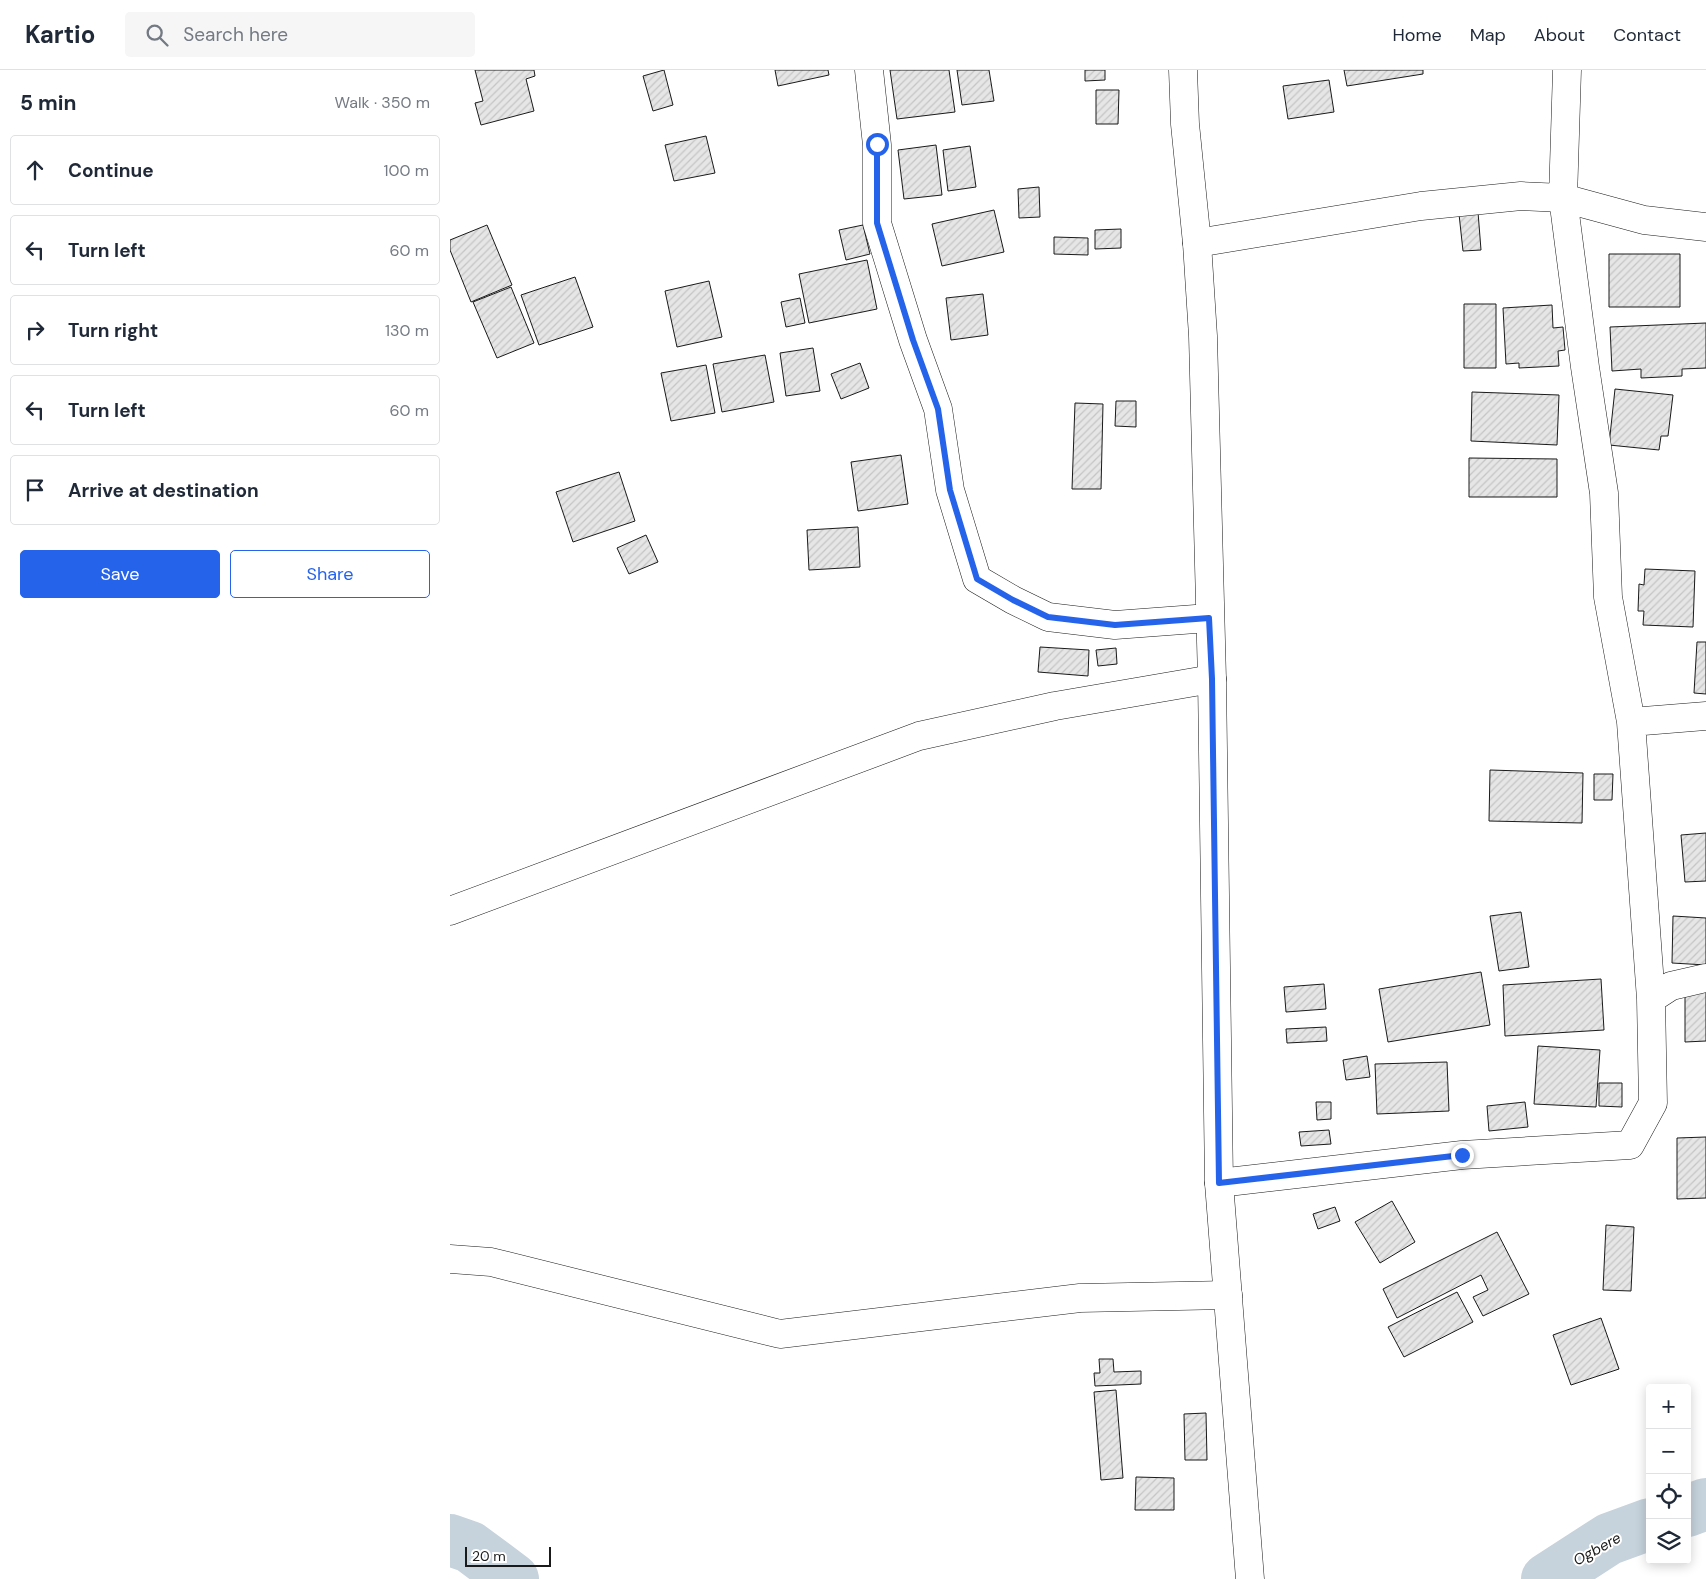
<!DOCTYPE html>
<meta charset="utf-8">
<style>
body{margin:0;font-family:"DM Sans",sans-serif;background:#f6f6f7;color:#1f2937}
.controls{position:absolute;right:15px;bottom:15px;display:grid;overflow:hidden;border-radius:5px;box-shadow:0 2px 12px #0003}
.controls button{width:45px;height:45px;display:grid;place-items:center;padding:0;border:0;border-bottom:1px solid #e0e1e3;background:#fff;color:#1f2937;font:25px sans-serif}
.scale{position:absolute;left:15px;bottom:12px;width:86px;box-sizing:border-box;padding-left:5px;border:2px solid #1a1a1a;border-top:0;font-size:14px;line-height:18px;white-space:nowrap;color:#1a1a1a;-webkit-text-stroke:4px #fff;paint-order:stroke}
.stop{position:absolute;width:15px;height:15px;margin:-11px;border:4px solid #2563eb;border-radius:50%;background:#fff}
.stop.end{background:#2563eb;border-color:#fff;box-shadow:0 1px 5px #0008}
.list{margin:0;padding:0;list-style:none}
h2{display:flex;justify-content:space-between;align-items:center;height:65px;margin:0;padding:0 20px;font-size:21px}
h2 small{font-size:16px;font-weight:400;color:#747a83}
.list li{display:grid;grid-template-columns:32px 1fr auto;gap:15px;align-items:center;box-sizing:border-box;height:70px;margin:0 10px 10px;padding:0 10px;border:1px solid #e0e1e3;border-radius:5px}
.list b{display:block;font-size:19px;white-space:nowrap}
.list em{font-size:16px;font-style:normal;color:#747a83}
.actions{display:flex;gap:10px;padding:15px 20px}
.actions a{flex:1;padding:11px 0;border:1px solid #2563eb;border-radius:5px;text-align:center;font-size:18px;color:#2563eb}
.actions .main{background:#2563eb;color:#fff}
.icon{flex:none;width:28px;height:28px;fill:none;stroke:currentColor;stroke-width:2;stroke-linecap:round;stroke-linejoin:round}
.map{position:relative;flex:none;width:1256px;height:1509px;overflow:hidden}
header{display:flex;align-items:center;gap:30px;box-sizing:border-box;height:70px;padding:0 25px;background:#fff;border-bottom:1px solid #e0e1e3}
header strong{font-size:24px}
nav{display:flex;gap:28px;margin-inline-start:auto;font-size:18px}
.search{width:350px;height:45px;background:#f6f6f7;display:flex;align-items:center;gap:12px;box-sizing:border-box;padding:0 18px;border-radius:5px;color:#747a83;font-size:19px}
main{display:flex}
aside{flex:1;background:#fff}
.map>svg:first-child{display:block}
</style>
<header>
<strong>Kartio</strong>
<div class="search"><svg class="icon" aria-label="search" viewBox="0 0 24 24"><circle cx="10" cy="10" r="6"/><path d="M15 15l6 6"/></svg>Search here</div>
<nav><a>Home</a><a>Map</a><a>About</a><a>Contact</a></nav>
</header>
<main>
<aside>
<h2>5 min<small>Walk · 350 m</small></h2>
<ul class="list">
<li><svg class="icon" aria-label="ahead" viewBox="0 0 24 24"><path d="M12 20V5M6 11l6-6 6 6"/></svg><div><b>Continue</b></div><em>100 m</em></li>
<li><svg class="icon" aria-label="left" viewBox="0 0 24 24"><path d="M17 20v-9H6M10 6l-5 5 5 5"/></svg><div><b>Turn left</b></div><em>60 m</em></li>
<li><svg class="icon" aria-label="right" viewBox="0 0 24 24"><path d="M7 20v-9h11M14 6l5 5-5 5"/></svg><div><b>Turn right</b></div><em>130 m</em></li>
<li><svg class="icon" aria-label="left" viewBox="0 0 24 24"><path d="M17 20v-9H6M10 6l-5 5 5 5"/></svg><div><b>Turn left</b></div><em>60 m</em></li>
<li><svg class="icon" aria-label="arrive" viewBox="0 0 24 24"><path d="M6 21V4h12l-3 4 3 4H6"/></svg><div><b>Arrive at destination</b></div></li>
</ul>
<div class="actions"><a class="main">Save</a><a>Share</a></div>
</aside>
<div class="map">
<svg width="1256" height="1509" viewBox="0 0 1256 1509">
<defs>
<pattern id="building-hatch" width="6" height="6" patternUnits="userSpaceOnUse" patternTransform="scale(1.25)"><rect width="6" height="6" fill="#e6e6e6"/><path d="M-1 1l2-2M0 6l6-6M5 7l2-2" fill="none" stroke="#c5c5c5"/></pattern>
</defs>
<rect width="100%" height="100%" fill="#fff"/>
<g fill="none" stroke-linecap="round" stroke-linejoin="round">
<path stroke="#c6d2dc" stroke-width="52" d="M1237,1441L1256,1434
M0,1470L20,1477L63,1509
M1097,1509L1159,1469L1200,1454"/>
</g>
<path fill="url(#building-hatch)" stroke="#1a1a1a" d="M25,0H84L85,6L76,9L84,41L31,55L25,33L33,31Z
M214,0L223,35L203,41L193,6Z
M325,0H378L379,5L328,16Z
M440,0H499L505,42L447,49Z
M507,0H539L544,31L512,35Z
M635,0H655V10L635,11Z
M894,0H973V4L897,16Z
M879,10L884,42L838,49L833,16Z
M646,20H669L668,54H646Z
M256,66L265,103L224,111L215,75Z
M486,75L492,125L454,129L448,80Z
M520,76L526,117L498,121L493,80Z
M589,117L590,147L569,148L568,119Z
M544,140L554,182L492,196L482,154Z
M1028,142L1031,180L1013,181L1009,144Z
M37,155L62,215L21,232L0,180V170Z
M413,155L420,184L396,190L389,160Z
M671,159V178L645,179V160Z
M604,167L638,168V185L604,184Z
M1159,184H1230V237H1159Z
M417,190L427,239L359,253L349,204Z
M125,207L143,257L89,275L71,225Z
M259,211L272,267L227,277L215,221Z
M61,217L84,273L47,288L23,232Z
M533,224L538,265L501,270L496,228Z
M350,228L355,253L336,257L331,232Z
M1014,234H1046V298H1014Z
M1102,235L1103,258L1113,257L1115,280L1108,281L1109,296L1069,298V293L1056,294L1053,238Z
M1256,253V298L1232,299V306L1191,308V299L1162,301L1160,257Z
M363,278L370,321L336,326L330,283Z
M315,285L324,332L272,342L263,294Z
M410,293L419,318L391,329L381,304Z
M256,295L265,343L221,351L211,303Z
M1165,319L1223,325L1218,366H1211L1209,380L1159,375Z
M1022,322L1109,325L1107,375L1021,371Z
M666,331H686V357L665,356Z
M625,333L653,334L651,419H622Z
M451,385L458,434L408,441L401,392Z
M1019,388L1107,389V427H1019Z
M169,402L185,451L123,472L106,422Z
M408,457L410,497L359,500L357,460Z
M196,465L208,492L179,504L167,478Z
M1195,499L1245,501L1243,557L1193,555L1194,541H1188L1189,514L1194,515Z
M1247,572H1256V624L1244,623Z
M590,577L639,580L638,606L588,602Z
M666,578L667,594L648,596L646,580Z
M1040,700L1133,703L1132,753L1039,751Z
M1144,704H1163L1162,730H1144Z
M1256,763V811L1235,812L1231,765Z
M1071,842L1079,897L1049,901L1040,846Z
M1223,846L1256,848V895L1222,893Z
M1031,902L1040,955L938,972L929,919Z
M1151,909L1154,960L1055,966L1053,915Z
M874,914L876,939L836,942L834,917Z
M1235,921H1256V971L1235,972Z
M876,957L877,971L837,973L836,959Z
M1088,976L1150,980L1146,1037L1084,1034Z
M917,986L920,1007L896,1010L893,990Z
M997,992L999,1041L927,1044L925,994Z
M1149,1013H1172V1037L1149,1036Z
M866,1032H881V1049L867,1050Z
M1075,1032L1078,1057L1039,1061L1037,1036Z
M879,1060L881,1074L851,1076L849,1062Z
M1256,1067V1128L1227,1129V1068Z
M942,1131L965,1172L930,1193L905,1152Z
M885,1137L890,1151L868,1159L863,1144Z
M1156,1155L1184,1157L1181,1221L1153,1220Z
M1047,1162L1079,1224L1033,1246L1023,1227L1038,1220L1031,1205L947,1248L933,1219Z
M1007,1222L1023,1252L954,1287L938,1257Z
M1151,1248L1169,1299L1121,1315L1103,1265Z
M649,1289H663L664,1302L691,1301V1314L645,1316L644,1303H650Z
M666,1320L673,1408L651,1410L644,1322Z
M756,1343L757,1390H735L734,1344Z
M686,1407L724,1408V1440H685Z"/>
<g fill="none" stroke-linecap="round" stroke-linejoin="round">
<defs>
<path id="minor" d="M419,0L427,75V153L463,270L488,339L500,420L527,509L563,530L598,547L665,555L759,548
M1117,0L1113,128L1135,297L1154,423L1158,527L1181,652
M747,173L971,136L1071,126L1113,128L1194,150L1256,157
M0,841L469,666L605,636L762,609
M1201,929L1221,916L1256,908
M769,1113L1012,1085L1180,1075L1203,1033L1201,929L1181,652L1256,646
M0,1189L41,1192L330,1264L630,1228L778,1225"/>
<path id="major" d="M733,0L735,54L747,173L753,266L762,609L769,1113L800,1509"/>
</defs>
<use href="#minor" stroke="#1a1a1a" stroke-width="29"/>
<use href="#major" stroke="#1a1a1a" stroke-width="29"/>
<use href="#minor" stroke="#fff" stroke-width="28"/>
<use href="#major" stroke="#fff" stroke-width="28"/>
</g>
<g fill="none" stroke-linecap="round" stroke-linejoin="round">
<path stroke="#2563eb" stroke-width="6" d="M427,74V153L463,270L488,339L500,420L527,509L563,530L598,547L665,555L759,548L762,609L769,1113L1012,1085"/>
</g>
<g text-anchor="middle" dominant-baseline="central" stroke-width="4" stroke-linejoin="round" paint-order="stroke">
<g font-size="15" font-style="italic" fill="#1a1a1a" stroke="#fff">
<text transform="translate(1147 1479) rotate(-29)">Ogbere</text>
</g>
</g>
</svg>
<div class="controls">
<button>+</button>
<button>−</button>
<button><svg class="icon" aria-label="locate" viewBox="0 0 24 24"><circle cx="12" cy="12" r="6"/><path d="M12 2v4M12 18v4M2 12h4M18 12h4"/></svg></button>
<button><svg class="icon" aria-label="layers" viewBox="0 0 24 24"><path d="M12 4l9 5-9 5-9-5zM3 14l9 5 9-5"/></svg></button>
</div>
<div class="scale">20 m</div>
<div class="stop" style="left:427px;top:74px"></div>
<div class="stop end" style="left:1012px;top:1085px"></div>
</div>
</main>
